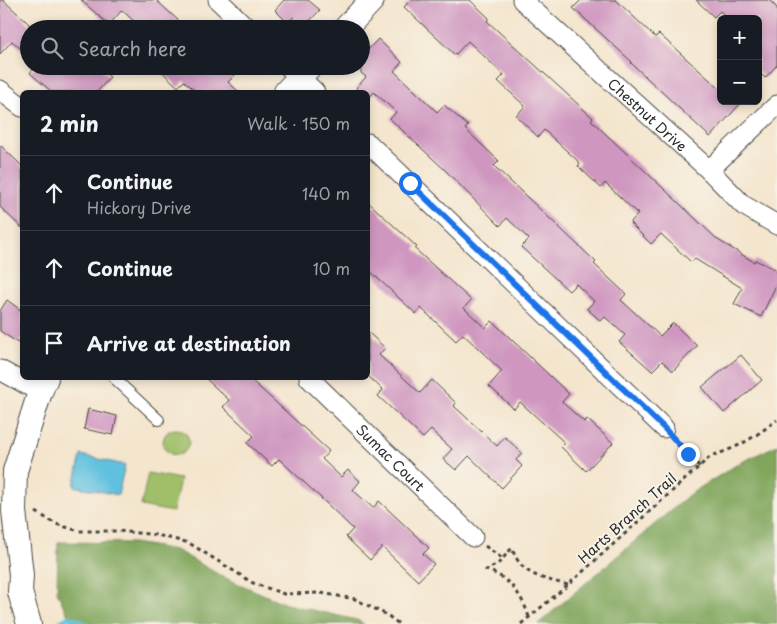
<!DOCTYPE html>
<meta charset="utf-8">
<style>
body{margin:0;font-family:"Playpen Sans",sans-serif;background:#242831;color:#f1f3f6}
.controls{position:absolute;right:15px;top:15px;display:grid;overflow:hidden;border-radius:8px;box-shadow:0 2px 8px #0003}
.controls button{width:45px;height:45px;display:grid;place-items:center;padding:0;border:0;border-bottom:1px solid #363941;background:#171b24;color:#f1f3f6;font:25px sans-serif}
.stop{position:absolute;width:15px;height:15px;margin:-11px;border:4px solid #1a73e8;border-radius:50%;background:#fff}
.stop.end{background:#1a73e8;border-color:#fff;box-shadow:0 1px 5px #0008}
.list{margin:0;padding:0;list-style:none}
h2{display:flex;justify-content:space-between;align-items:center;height:65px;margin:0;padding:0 20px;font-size:21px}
h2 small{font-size:16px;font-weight:400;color:#9ea1a6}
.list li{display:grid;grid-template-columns:32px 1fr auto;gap:15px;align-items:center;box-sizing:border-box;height:75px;padding:0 20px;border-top:1px solid #363941}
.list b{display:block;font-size:19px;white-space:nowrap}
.list p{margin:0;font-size:16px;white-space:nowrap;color:#9ea1a6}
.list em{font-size:16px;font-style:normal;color:#9ea1a6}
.icon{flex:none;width:28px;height:28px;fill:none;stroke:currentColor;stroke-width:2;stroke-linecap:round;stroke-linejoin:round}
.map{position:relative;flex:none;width:777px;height:624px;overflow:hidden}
.search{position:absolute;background:#171b24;box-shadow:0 2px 8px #0003;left:20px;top:20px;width:350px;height:55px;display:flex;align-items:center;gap:12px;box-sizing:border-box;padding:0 18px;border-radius:28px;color:#9ea1a6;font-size:19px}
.panel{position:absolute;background:#171b24;box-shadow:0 2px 8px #0003;left:20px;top:90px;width:350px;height:290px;border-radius:8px}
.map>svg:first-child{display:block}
</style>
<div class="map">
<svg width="777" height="624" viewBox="0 0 777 624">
<rect width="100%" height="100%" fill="#f7f3e8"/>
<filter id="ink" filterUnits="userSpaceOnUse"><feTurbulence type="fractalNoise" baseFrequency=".02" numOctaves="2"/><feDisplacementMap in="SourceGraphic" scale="10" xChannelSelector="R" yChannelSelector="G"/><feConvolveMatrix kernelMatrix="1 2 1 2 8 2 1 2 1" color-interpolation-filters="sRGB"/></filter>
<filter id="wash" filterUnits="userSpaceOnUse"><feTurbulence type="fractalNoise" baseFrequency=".0096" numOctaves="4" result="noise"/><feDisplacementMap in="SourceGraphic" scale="20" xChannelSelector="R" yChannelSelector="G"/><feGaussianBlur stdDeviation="1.12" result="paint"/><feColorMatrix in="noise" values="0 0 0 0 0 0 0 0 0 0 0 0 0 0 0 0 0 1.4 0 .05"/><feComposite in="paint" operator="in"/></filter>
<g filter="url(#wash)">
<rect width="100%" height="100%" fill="#f4e5cd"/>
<path fill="#a0bf68" stroke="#66754a" d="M163 442a13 13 0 1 1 26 0a13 13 0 1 1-26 0Z
M148,473L180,479L173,512L141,506Z"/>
<path fill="#80a65c" stroke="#566844" d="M777,445V624H538L690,494L738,464Z
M58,542L134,543L176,550L223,577L286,604L357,620L364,624H72L57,592Z"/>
<path fill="#61c1df" stroke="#467685" d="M81,455L125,465L118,495L74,486Z"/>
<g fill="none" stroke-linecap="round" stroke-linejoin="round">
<path stroke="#61c1df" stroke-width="5" d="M57,624L69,617L87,624"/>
</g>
<g id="blocks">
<path fill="#cf96c0" d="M0,0H3L29,24V56L12,41L0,54Z
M81,0H156L179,21L171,29H142L122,10L109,25Z
M284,0H308L320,10L304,27L293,17L288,23L275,10Z
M411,0H470L489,18L487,21L593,118L591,120L718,240L754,262L755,260L777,270V283L761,317L734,304L742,288L695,259L691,262L661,234L651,244L630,223L638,214L605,183L601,188L578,166L580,163L544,130L538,137L516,116L525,106L498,81L504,75L468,41L455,55L404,7Z
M581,0H616L655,37L659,34L721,90V101H743L710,137L631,63L632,62L573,8Z
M696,0H769L777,8V65L765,78L758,71V19H729L720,11L714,17Z
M378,39L402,62L394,71L437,112L444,105L468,126L465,129L499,161L494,166L596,262L594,264L626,294L621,300L660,336L673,323L697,346L673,371L662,361L652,371L633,354L619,342L625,335L605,317L601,321L587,309L594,301L576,284L569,291L521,247L529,239L507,218L500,226L445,170L390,119L396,112L374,92L368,99V92H362L356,88L366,77L361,73V57Z
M36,66H97L110,77L97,92H52L30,73Z
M156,66H226L235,75L228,82L239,92H197L184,81L178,87Z
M0,145L22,166V228L0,207Z
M368,202L417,247L415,249L471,300L464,308L485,328L492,321L569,394L562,402L584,422L587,419L613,443L586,471L561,447L565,443L520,402L514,409L489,386L502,371L463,334L456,341L421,308L416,314L368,269Z
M7,300L22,311V336L18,343L0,331V311Z
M368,332L385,348L379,355L420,393L432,380L456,403L454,406L497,446L505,437L522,453L516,460L522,466L502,488L469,456L456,470L443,459L452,449L431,430L423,438L378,396L383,390L368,376Z
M741,355L762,380L724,413L702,387Z
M205,378H249L329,451L322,459L341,477L348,470L360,481L353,490L373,508L379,501L429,548L423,554L434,564L418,581L382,547L370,560L346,537L353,529L321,498L279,459L272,466L247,443L254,436L223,407L229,400Z
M88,409L117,416L113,435L84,429Z"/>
</g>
</g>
<g filter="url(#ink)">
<use href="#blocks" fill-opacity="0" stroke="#494743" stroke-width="1"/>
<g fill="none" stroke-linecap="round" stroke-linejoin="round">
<defs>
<path id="service" d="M114,378L159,420"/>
<g id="minor">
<path d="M218,0L248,29"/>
<path id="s1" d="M522,0L709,170L743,205L777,225"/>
<path d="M288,66L315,92"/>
<path d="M0,90L22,107"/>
<path d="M368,143L664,428"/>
<path d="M709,170L777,105"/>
<path d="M0,370L40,392"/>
<path id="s2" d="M309,378L473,537"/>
</g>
<path id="tertiary" d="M345,29L372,0
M286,92L310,66
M29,624L20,592L21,575L14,511L15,471L40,392L46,378"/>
</defs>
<use href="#service" stroke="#494743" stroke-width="12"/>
<use href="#minor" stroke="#494743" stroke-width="21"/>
<use href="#tertiary" stroke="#494743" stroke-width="26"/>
<path stroke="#494743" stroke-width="3" stroke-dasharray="4 4" stroke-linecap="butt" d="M675,440L700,467
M36,512L56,524L79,531H118L157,535L189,543L253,583L284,594L321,593L355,599L387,615L399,624
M485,546L503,559
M529,617C522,595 509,577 486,570L498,564L512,548C521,576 542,578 568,585
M521,624L568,585L711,456C740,447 753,438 777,420"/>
<use href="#service" stroke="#fff" stroke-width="10"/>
<use href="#minor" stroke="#fff" stroke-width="19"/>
<use href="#tertiary" stroke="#fff" stroke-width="24"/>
</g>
</g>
<g fill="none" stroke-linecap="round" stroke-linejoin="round" filter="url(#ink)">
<path stroke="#1a73e8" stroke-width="6" d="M410,183L664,428L688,454"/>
</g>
<g text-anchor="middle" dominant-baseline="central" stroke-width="4" stroke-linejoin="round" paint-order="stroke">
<g font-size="14" fill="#2b2b2b" stroke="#f7f3e8">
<text stroke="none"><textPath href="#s1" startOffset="170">Chestnut Drive</textPath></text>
<text stroke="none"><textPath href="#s2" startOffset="114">Sumac Court</textPath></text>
<text transform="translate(627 518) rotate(-42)">Harts Branch Trail</text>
</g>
</g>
</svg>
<div class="controls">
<button>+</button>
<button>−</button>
</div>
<div class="stop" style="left:410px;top:183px"></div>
<div class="stop end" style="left:688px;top:454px"></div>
<div class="search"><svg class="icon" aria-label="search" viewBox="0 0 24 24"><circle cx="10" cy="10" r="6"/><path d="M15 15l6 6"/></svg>Search here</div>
<section class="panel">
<h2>2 min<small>Walk · 150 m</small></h2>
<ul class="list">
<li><svg class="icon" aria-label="ahead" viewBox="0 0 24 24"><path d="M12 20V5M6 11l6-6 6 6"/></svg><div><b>Continue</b><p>Hickory Drive</p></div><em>140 m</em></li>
<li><svg class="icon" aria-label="ahead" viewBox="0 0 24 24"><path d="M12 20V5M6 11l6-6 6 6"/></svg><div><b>Continue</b></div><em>10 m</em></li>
<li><svg class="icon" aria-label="arrive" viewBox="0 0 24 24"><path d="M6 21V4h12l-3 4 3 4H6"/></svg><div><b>Arrive at destination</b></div></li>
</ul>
</section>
</div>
